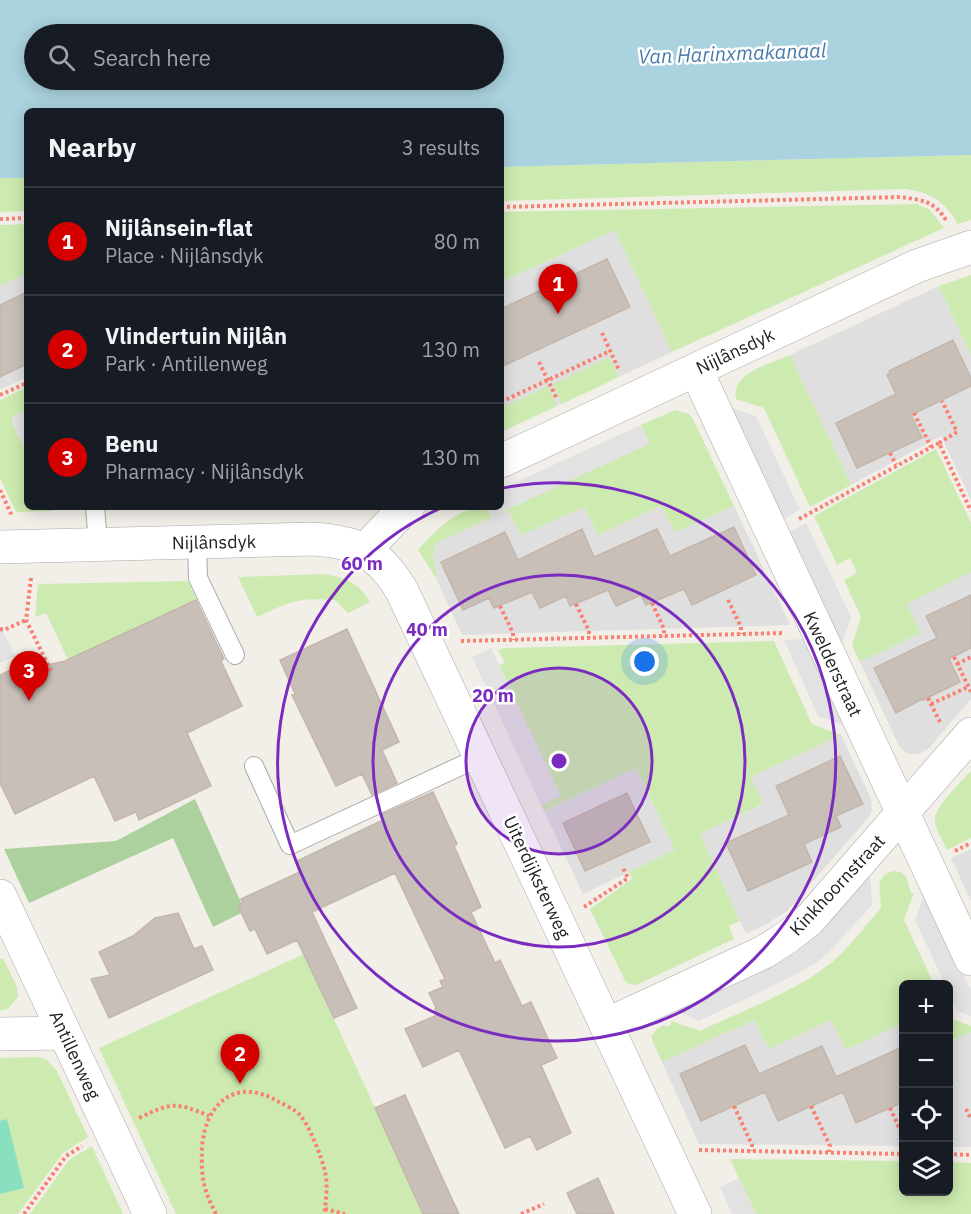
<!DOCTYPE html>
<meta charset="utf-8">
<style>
body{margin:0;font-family:"IBM Plex Sans",sans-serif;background:#20242c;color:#f1f3f6}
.controls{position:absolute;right:18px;bottom:18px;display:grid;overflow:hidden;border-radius:9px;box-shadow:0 3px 15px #0003}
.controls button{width:54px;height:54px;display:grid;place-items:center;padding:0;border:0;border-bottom:2px solid #363941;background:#171b24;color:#f1f3f6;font:30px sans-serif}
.you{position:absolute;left:645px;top:662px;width:21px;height:21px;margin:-15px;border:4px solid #fff;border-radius:50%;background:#1a73e8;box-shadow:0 0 0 9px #1a73e833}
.badge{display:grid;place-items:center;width:39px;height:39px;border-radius:50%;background:#d40000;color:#fff;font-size:20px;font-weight:700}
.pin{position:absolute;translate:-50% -50px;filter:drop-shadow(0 2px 3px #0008)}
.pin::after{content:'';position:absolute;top:32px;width:21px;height:18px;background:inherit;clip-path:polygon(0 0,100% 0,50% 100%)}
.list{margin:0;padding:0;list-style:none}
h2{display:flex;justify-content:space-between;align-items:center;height:78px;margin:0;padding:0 24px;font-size:26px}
h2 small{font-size:20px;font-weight:400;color:#9ea1a6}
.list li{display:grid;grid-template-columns:39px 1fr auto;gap:18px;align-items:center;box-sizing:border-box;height:108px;padding:0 24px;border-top:2px solid #363941}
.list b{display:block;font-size:22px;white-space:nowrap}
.list p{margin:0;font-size:20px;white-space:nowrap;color:#9ea1a6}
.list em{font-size:20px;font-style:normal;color:#9ea1a6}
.icon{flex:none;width:33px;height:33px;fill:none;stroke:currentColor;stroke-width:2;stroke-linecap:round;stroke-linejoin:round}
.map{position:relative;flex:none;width:971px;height:1214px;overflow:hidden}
.search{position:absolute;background:#171b24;box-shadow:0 3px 15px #0003;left:24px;top:24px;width:480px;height:66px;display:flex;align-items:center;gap:15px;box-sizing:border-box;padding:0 21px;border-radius:33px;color:#9ea1a6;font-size:22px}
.panel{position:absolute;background:#171b24;box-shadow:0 3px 15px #0003;left:24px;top:108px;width:480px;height:402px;border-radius:9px}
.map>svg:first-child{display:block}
</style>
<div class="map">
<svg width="971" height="1214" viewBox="0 0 971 1214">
<rect width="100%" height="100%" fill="#f2efe9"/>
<path fill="#e0dfdf" d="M615,230L672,352L501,432V282Z
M27,247V377L0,390V248Z
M939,286L971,356V500L941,436L851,485L790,355Z
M661,506L675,532L734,506L790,625L462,635L437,580L433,556L436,543L508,509L521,535L584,507L598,535Z
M971,572V699L929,748L919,754H908L899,746L860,662L919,633L906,604Z
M841,735L871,799L872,810L869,817L787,911L767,924L746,934L700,834L762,805L751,777Z
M636,768L675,850L583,894L544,811Z
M971,849V901L951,858Z
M754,1020L769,1049L831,1020L846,1050L903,1023V1146L699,1144L662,1062Z
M971,1032V1147H949L948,1042Z"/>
<path fill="#cdebb0" d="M971,155V220L958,224C945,202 931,192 905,189L501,201V167Z
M0,178H27V211L0,212Z
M916,204L930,210L944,228L672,352L615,230L501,282V212Z
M27,224V273L0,286V225Z
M971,275V356L939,286Z
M790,355L851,485L810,507L764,408L736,399C731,372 771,364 790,355Z
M609,357L619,377L562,404L553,384Z
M548,386L557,406L501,432V408Z
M27,387V410L14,416L12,423L27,454V507H52L54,511L16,512L0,478V400Z
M675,410L689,414L693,419L734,506L675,532L661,506L598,535L584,507L521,535L508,510L436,543L433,556L437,580L418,550C436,530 458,507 486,507L491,517L649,443L641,425Z
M936,449L971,523V572L907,604L920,633L860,662L852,645L861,617L844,580L857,573L850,558L837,565L814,516Z
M322,574C344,577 359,582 370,602L348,613L335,600C300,597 289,602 257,617L238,577Z
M188,581L197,600L68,660L46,613L35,617L38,584Z
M774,641L812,724L841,735L751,777L763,804L700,834L740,921L729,926L734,939L643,982L635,985L626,983L590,909L632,879L629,872L675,850L636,768L544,811L541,805L560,795L499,665L505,663L498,650L505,648Z
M971,771V838L947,850C943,841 934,828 935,818C937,804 962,781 971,771Z
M893,871L900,872L906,876L911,893H914L904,920L934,984H904L903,1023L846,1050L831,1020L769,1049L754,1020L662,1062L651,1037L657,1029L664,1025L665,1027L671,1025V1021L700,1031C741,1011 797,991 831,963C850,947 865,926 881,908C881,891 873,877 893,871Z
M304,954L424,1214H176L99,1048Z
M3,958L17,987L18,997L9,1008L0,1011V959Z
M948,1016L950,1018L971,1026V1032L949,1042Z
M37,1057L46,1059L57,1071L88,1137L63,1153L18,1214H0V1058Z
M92,1146L123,1214H30L69,1160Z
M730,1159L903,1161L904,1192H948L949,1162L971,1163V1214H756Z"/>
<path fill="#add19e" d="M195,799L245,911L213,927L173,838L29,903L4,849L116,841Z"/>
<path fill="#88e0be" d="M7,1119L24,1188L0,1194V1121Z"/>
<path fill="#e2e2e2" d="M729,407L756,416L800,510L782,520Z
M27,410V454L11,420L14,416Z
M641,425L649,444L491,517L486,507H501V489Z
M806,523L851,617L841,646L788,533Z
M0,625L15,656L0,663Z
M807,639L848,727L818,716L784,640Z
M491,648L561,796L541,805L472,657Z
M870,874L872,905L829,952L817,962L791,977L699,1021L672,1010Z
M925,892L971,990V1016L957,1011L949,992L948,984H945L915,920Z
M739,1178L756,1214H732L720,1187Z"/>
<path fill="#aad3df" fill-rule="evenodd" d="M0,0H971V155L501,167V111H27V178H0ZM34,34H494V80H34Z"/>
<path fill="#c7bfb8" stroke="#c4b6ab" stroke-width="1.5" d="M607,259L630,307L501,367V309Z
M27,292V364L0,377V305Z
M953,340L971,378V386L911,415L922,438L857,468L836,423L896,394L887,375L890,374L889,371Z
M734,527L756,575L692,605L684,589L646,605L641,595L616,606L608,590L570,606L566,596L540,608L532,592L494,608L489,598L463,610L441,562L505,532L518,560L582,529L594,557L657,529L670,556Z
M971,595V648L949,659L960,682L923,700L922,699L896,713L874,668L937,638L926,616Z
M196,600L224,659L221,661L242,706L187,733L211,786L139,820L136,812L115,821L94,776L15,814L0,783V675L39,657L43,666L65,661Z
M347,629L399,742L382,750L397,783L372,795L362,774L336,786L292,695L295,694L280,660Z
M840,756L863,804L836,816L841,827L804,844L812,862L748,891L726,843L789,815L776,786Z
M433,792L457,844L454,846L481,907L471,912L495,963L500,960L522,1006L531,1002L557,1058L541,1065L571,1133L537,1150L530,1136L505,1148L459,1050L423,1067L405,1029L437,1015L435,1009L436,1008L429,993L443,987L440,981L445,979L395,873L312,912L357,1008L334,1018L297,940L267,954L255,929L250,931L238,906L243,903L241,899L302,871L297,861L383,820L381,815Z
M627,793L650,842L585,871L563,823Z
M178,913L194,949L202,946L213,970L109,1018L91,979L110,975L99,952L133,936L155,918Z
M745,1045L759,1074L822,1046L836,1077L900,1048L903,1056V1102L856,1123L843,1092L778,1121L765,1092L701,1121L680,1074Z
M405,1095L440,1173L459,1214H423L375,1108Z
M598,1178L614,1214H577L567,1193Z"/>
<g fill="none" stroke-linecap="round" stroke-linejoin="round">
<defs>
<path id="service" d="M95,507L98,544
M197,542L198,578L235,655
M254,766L290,845L480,757"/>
<path id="minor" d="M696,370L971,959
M501,461L917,266L971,247
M365,550L402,511L408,507
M0,896L150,1214
M606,1025L764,952L786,938L810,919L971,734
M0,1034L64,1033"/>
<path id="tertiary" d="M0,547L311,539C356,541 379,552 402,591L695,1214"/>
</defs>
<use href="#service" stroke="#a9a9a9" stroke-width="20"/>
<use href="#minor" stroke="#a9a9a9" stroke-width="34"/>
<use href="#tertiary" stroke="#a9a9a9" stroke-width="34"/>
<path stroke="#fa8072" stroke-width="4" stroke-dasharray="3 3" stroke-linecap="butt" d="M501,207L900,197C923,200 935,201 947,222
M0,219L27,218
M602,333L619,370
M539,362L557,399
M0,395L27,383
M501,402L610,351
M914,413L931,447
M939,443L957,432L942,401
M890,453L896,465
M0,490L12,516
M799,519L939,443L971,511
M31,578L26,620L52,673
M728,600L741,627V634
M652,603L664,629V637
M576,604L589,631V638
M500,606L513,633V640
M0,629L4,630L26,620
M461,641L784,633
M954,657L971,692
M957,664L971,657
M928,698L940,722
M931,704L968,687
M955,851L971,843
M584,907L628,878L622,866
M734,1106L752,1145L751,1151
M811,1106L830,1146L829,1152
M890,1108L904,1138
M966,1109L971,1119
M139,1118C171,1102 177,1102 209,1116
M699,1150L904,1154
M948,1154L971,1155
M325,1209L345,1214
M24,1214L66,1156L82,1146
M216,1214C203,1189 201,1177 202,1148C205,1103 236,1076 279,1102C285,1105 294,1109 299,1114C309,1124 322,1158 325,1172C328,1184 326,1197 325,1209L324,1214
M521,1214L544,1204"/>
<use href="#service" stroke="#fff" stroke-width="18"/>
<use href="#minor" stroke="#fff" stroke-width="33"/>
<use href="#tertiary" stroke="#fff" stroke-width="33"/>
</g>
<circle cx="559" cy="761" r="93" fill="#7b2cbf" fill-opacity=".12"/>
<g fill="none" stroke="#7b2cbf" stroke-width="3">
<circle cx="559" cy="761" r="93"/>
<circle cx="559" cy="761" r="186"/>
<path d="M503 488A279 279 0 1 1 443 507"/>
</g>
<g text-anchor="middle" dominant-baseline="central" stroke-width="5" stroke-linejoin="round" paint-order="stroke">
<g font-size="18" fill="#222" stroke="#fff">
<text transform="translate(735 351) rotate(-25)">Nijlânsdyk</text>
<text transform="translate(214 542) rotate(-1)">Nijlânsdyk</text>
<text transform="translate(833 664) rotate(65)">Kwelderstraat</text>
<text transform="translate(537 877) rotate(65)">Uiterdijksterweg</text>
<text transform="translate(837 885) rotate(-47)">Kinkhoornstraat</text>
<text transform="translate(75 1055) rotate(65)">Antillenweg</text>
</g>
<g font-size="20" font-style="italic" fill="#4a7aab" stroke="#fff">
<text transform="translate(732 53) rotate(-2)">Van Harinxmakanaal</text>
</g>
</g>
<circle cx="559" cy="761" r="9" fill="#7b2cbf" stroke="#fff" stroke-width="3"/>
<g font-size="18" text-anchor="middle" font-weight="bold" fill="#7b2cbf" stroke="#fff" stroke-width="5" stroke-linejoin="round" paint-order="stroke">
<text x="362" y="570">60 m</text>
<text x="427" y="636">40 m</text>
<text x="493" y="702">20 m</text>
</g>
</svg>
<div class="controls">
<button>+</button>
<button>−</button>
<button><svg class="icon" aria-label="locate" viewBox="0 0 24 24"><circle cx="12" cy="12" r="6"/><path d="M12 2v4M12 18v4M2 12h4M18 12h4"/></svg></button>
<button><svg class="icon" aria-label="layers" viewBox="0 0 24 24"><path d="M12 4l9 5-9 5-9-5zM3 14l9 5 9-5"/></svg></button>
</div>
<div class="you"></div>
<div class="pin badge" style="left:558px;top:314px">1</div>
<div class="pin badge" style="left:240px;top:1084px">2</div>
<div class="pin badge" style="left:29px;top:701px">3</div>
<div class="search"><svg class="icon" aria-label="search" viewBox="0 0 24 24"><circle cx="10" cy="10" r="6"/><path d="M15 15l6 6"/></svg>Search here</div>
<section class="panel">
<h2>Nearby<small>3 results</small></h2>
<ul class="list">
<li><span class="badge">1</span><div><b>Nijlânsein-flat</b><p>Place · Nijlânsdyk</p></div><em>80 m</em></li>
<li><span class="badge">2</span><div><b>Vlindertuin Nijlân</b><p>Park · Antillenweg</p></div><em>130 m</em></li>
<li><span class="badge">3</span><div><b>Benu</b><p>Pharmacy · Nijlânsdyk</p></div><em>130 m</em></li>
</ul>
</section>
</div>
